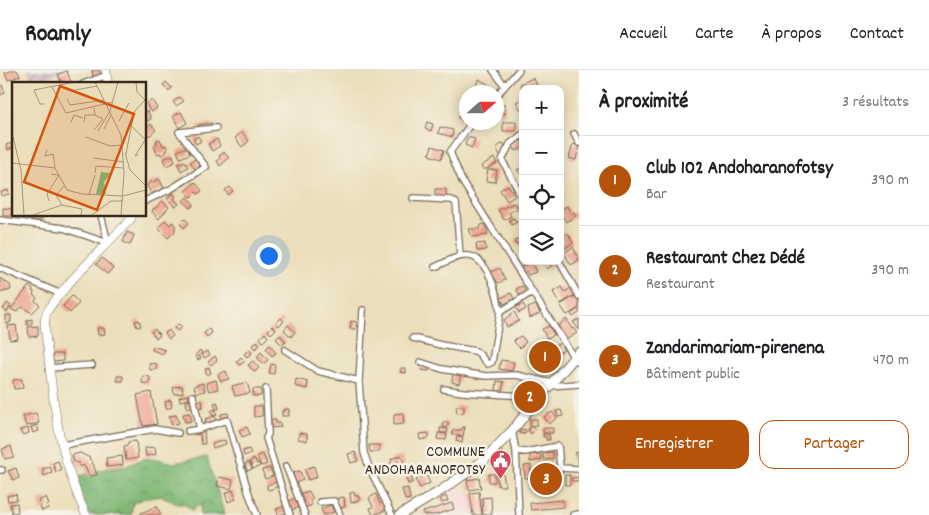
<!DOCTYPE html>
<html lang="fr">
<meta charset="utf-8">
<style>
body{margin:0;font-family:Dekko,sans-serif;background:#f2f2f2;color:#202124}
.controls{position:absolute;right:15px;top:15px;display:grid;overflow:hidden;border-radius:10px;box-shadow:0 2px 12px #0003}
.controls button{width:45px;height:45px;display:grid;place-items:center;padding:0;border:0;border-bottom:1px solid #e0e0e0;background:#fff;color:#202124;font:25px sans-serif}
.compass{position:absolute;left:459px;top:15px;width:45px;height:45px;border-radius:50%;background:#fff;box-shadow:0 2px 12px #0003;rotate:69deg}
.you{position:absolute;left:268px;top:185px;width:18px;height:18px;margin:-12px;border:4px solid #fff;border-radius:50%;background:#1a73e8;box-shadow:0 0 0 8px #1a73e833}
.badge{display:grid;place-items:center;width:32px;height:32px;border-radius:50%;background:#b45309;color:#fff;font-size:16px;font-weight:700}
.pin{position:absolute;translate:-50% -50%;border:2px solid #fff;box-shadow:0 1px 5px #0006}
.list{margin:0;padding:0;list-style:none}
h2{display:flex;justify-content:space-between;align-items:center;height:65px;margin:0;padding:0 20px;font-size:21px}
h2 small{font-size:16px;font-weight:400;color:#757577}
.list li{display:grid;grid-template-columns:32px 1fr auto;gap:15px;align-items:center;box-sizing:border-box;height:90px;padding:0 20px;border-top:1px solid #e0e0e0}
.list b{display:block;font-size:19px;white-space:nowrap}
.list p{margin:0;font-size:16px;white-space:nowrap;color:#757577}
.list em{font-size:16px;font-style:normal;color:#757577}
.actions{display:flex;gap:10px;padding:15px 20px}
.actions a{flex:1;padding:11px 0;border:1px solid #b45309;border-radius:15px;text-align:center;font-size:18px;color:#b45309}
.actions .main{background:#b45309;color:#fff}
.icon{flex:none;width:28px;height:28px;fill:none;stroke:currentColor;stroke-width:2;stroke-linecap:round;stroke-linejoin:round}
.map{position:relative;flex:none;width:579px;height:445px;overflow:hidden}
header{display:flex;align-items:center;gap:30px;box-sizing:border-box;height:70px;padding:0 25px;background:#fff;border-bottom:1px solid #e0e0e0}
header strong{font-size:24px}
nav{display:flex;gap:28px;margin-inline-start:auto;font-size:18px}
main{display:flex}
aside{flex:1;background:#fff}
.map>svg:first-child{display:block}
</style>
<header>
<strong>Roamly</strong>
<nav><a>Accueil</a><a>Carte</a><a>À propos</a><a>Contact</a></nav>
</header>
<main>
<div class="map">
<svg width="579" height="445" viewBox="0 0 579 445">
<defs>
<pattern id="industrial-furrows" width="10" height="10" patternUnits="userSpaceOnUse" patternTransform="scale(1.25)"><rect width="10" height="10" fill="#d2bdc8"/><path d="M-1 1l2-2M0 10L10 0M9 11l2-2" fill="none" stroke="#ac9aa2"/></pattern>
<pattern id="forest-crowns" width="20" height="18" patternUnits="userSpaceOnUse" patternTransform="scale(1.25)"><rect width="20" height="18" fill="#80b876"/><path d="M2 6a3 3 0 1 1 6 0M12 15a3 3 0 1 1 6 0" fill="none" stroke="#6a9660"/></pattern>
</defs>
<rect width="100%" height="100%" fill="#f7f3e8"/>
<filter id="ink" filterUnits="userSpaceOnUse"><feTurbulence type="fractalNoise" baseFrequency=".02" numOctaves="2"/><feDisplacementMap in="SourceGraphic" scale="10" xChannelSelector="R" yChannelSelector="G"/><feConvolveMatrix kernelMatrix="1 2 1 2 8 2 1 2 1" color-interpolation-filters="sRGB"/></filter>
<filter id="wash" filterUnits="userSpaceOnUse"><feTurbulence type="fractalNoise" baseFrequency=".0096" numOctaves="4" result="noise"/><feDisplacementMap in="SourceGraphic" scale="20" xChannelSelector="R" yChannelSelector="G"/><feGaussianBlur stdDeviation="1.12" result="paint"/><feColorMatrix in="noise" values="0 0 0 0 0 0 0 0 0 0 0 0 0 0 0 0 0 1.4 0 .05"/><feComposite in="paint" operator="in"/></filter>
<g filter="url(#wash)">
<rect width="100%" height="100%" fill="#ebdeba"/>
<path fill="#f7cfd5" d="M459,416L463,424H478L479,445H457L453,419Z"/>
<path fill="url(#industrial-furrows)" d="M27,0H64L34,14Z"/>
<path fill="url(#forest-crowns)" stroke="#5e714a" d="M207,387C212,408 220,424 224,445H200L201,434L192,440L184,434H177L162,426L145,428L133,433L131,445H90L83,433L78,410L79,406L104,399L126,396L143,389L154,388L173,393Z"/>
<g id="blocks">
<path fill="#eea48f" d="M13,0H17L20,6L8,10L5,3Z
M92,0H99L101,5L93,7Z
M67,1L71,13L62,14L58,4Z
M533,8L537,14L529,19H522L520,14Z
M479,9L489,15L484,22L475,17Z
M166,12L172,18L169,21L163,15Z
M0,15H2L5,23L0,25Z
M180,27L184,31L176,36L173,32Z
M522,29L523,38L520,39L516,32Z
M152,30L157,38L152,42L147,37L148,36L146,34Z
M498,35H505V44L498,43Z
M464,38L467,39L465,52L458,48Z
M148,41L151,49L145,52V42Z
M181,42L187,53L179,58L173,46Z
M427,52L433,54L431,61L425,59Z
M503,52H516V61H503Z
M212,53V57L199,59L198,55Z
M151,54L156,60L149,66L145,61V58Z
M440,57L453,60L452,67L438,63Z
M242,62L249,71L242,77L235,68Z
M198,66L201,71L196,74L193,69Z
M468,67L475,69L472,78L465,75Z
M160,69L163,76L166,75L168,80H166L167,82L161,85L160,83L157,84L154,76L157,74L156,71Z
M217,69L220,76L212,81L208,74Z
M521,69L523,77L516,81L512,74Z
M12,73L14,77L8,80L6,75Z
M503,73L507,79L505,83L500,85L496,78Z
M573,74L579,75L576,90L569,88Z
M432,76L444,80L441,89L429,85Z
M187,77L190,84L180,88L177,81Z
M224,82L229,88L220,96L217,91L220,89L219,86Z
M173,85L175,92L166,96L163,89Z
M494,88L497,93L484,100L481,96Z
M196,89L200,96L195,99L190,92Z
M185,91L188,97L181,101L178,94Z
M523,97V106L517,100Z
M488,99L497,100L495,112L486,111Z
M159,109L164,118L151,124L147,115L152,111L153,112Z
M195,112L202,121L198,124L196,122L191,127L185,121Z
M508,115L515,126L507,131L500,120Z
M230,117L233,121L228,125L225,120Z
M435,119H446V127H435Z
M8,120L9,124L2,126L1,122Z
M173,123L176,127L174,129L179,134L175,137L167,128Z
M187,127L194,134L191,138L183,131Z
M162,131L169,137L159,149L152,142L153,139L156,138Z
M514,133L516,137L523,133V138L519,140L518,138L509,143L511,146L504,150L498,140Z
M567,136L571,144L574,142L576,146L566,152L560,140Z
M3,138L13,139L11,146H3Z
M34,145H43L42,150H34Z
M514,148L517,152L512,155L509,150Z
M185,149L189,153L184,158L180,154Z
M165,150L170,155L172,152L175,155V161L168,168L158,158Z
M486,154L488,165L472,167L469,159H480L481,155Z
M127,162L134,165L130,175L123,172Z
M568,163L573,173L563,179L560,173L563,172L561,167Z
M521,168L523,171V177L521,178L518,173L516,175L514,171Z
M485,173L486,180L477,181L476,174Z
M573,177L579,190L571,195L564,183Z
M102,188L113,198L107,204L96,194Z
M542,191H550L552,195L547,199Z
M531,192L536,202L528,205L526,201L524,203L521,197Z
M500,198L505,210L498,213L491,202Z
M0,208L10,215L11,220L2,222L0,224Z
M29,216L33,219L32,221L34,222L33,225L37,228L35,231L40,235L32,243L22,237L16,242L11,239Z
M522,216L527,223L521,227L516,219Z
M562,217L565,222L571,218L575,225L560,234L553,222Z
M511,223L514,229L504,234L501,228Z
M72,226L79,233L70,243L63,236Z
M575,226L579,233V238L567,245L560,235Z
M7,233L11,236L7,242L3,239Z
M523,234L526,239L519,243L516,237Z
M536,235L540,243L530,248L528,238Z
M579,238V243L573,247L571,244Z
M514,242L519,251L507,257L504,250Z
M6,245H11V252H9V254H6Z
M281,248L284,251L279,256L276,253Z
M32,249V254L27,255V250Z
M566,249L572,259L573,258L577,263L567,269L558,256Z
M579,249V260L573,252Z
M139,250L141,256L137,257L135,251Z
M351,251L357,252L356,259H350Z
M178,254L182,257L178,261L174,258Z
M16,255L18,269L10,270L8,256Z
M288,255L295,262L291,267L284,260Z
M38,256V266L29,267L28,257Z
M272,256L276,259L271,264L268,261Z
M549,256L554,265L547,269L542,259Z
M97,258H104L105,264L98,265Z
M155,259L160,266L156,268L151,262Z
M209,259L212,263L207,267L204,263Z
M169,260L173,266L169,269L165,263Z
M265,263L268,267L263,272L260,268Z
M280,265L286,272L282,275L276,269Z
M521,266L526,272L520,278L514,272L515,269Z
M257,271L260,275L255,279L252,276Z
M560,273L564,280L554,285L551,279Z
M270,275L276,283L272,286L266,279Z
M153,276L165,280L163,284L152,280Z
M545,278L553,289L545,295L536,284Z
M249,279L252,283L247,287L244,284Z
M200,280L202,283L198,286L201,288L198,290L195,286Z
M207,281L210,285L204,288L202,284Z
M261,282L268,290L263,294L257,287Z
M53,284H63V291L53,292Z
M215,286L217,290L211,295L208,292Z
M241,287L245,291L240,295L236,292Z
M501,290L514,292L512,301L499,299Z
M253,291L259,298L255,302L248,295Z
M156,293L157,299L150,300L149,294Z
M271,294L275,295L274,304L269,303Z
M420,295L430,296L429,301L421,300Z
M209,297L211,303L207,305L205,299Z
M401,298H406V303L400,302Z
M226,301L229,309L221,311L218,304Z
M453,302L461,303L459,314L452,312Z
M117,306H123V311H117Z
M143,306L150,307L149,314L142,313Z
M22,309L23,318L14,319L13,310Z
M296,309L308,312L307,319L295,316Z
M530,309L540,313L537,319L528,315Z
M216,310L218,319L209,321L206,313Z
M497,311L504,312L502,321H496Z
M247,312L250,323L235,326L232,316Z
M203,313L205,321L196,323L194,316Z
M182,316L183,323L174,324L173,317Z
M253,319H261V326H253Z
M151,322L157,354L143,356L137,325Z
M188,325L189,329L180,331L179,327Z
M171,330L172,337L166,339L165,332Z
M193,330L195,336L187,338L186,331Z
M202,330L203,337L198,338L197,331Z
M217,332L219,338L216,340L214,333Z
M254,336H262V346L254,347Z
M456,336H464V342L457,343Z
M215,339L217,345L213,346L211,341Z
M285,339H289V346H282V341H285Z
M561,340L563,346L558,347L556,341Z
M552,342L557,348L549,354L544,347Z
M36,343L39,353L26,356L23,346Z
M190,343L192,351L185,352L183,344Z
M228,343L229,349L222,350L221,344Z
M403,343L404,354L394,355V344Z
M176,345L179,353L172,355L169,346Z
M215,346L217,352L207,355L205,349Z
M530,349H537V355L530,356Z
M271,350H276V353H280L281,357L271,358Z
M443,352H448V357H443Z
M37,355L39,361L33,363L31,357Z
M531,356L535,360L531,364L528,360Z
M247,357L250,364L242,367L239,360Z
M463,357H465L463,366L452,364L453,360H461Z
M28,358L29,363L22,365L20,360Z
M440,358L448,359L447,363H440Z
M543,358H553V363H543Z
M520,359L526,360L525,364L519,363Z
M204,361L205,374H201L200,364L195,365L194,362Z
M299,363L307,364V371L298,369Z
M429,363V368L420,370L419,364Z
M438,363L447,364L446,370L437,369Z
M543,364H549L550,370H546V367H543Z
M457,366L463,367L462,373L456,371Z
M225,370L226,374L213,378L212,374Z
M136,371L138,388L126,390L124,376L128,375V372Z
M369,375H379V382H370Z
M11,376L14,387L5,389L2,379Z
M155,377L156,384L146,386L145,378Z
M249,379L251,383L244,386L243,381Z
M501,380L505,390L496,394L493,388L500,384L499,381Z
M355,382L358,391L351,393L348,384Z
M553,382V389L544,390L543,383Z
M579,382V394L575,383Z
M80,383L90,388L89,389L92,391L97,405L89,406L85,397L83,395L81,397L78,395L80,393L74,392L72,385Z
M263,384L267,394L261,396L257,386Z
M541,384V390L530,392V385Z
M401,385L405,395L400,397L398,392L395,393L399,402L394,404L389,394L392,392L391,389Z
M122,386L123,395L107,397L106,388Z
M255,389L257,394L259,393L260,396L253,399L250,391Z
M58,391L61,400L56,402L53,393Z
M249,392L252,399L247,401L245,394Z
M531,395V408H525L524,396Z
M314,396L317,407L308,410L305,399Z
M50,397L52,403L44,406L42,399Z
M408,397L413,412L408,414L402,399Z
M16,398L19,408L13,410L8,401Z
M270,398L273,406L265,409L262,400Z
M300,401L303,410L296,413L293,403Z
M503,403L505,416H498L497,404Z
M489,404H495V412H489Z
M426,405L430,413L420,418L416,410Z
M552,405H558L559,410L553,411Z
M565,405H570V415H565Z
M219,407L233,410L231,419L217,416Z
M579,407V411H572V408Z
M479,408L481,418L469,420L467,410Z
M276,412L277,417L269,420L267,419V415Z
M408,418L410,429L405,430L402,419Z
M233,420L236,429L228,432L225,423Z
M309,421L313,429L310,430L312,435L304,438L299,424Z
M354,422L355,426H359V430L351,433L350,423Z
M479,422L482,445H473L470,423Z
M16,424L17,430L8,431L7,426Z
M376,424L380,434L383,433L386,440L373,445L370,438L373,437L369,428Z
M446,426L448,431L442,433L440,429Z
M46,427L49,434L47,435L48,438L42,441L38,431Z
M344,427L345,437L339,438L338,428Z
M491,427L492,444L483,445L482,428Z
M295,428L299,437L292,440L289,431Z
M563,430V437L531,440L530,433Z
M17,433L18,442L12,443L10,434Z
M452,433L454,439L435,445H424L423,442Z
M331,435L334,442L324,445L321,439Z
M157,436L161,445H141V443Z
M285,436L287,443L278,445L276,439Z"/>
</g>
</g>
<g filter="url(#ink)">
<use href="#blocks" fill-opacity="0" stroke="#796955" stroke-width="1"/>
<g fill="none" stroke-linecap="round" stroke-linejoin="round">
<defs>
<path id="minor" d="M493,0L505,16
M83,14L107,5
M497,25L519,0
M472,52L450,82L462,111L574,288L579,292
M523,64L510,74L502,90L523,129
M574,64L579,73
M413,128L452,130L456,133L460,186
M145,131L171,119L206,97L179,62L216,58
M0,150L63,158L108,173L101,145
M559,191L579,226
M435,197C445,193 458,184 469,186C488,188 498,226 500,242
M0,198L61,224
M363,240L359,311L364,383L369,397L392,445
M413,268L441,275L475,281C482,284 482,290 488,294L492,292L500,242L532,222
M285,280L318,301L359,311
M420,292L442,299L466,303L486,306L516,305L552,313
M49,298L92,295
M549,316L579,314
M266,319L268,364L266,368L290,445
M444,319L463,322L523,326L535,332
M193,326L200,359
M188,361L200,359L227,350L249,424L257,445
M512,361L516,381L519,445
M62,375L155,359L178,363
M516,381L525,382L558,376L560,398L579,399
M286,396L305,445
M0,400H2
M320,432L334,431L340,445
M573,445L579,444"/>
<path id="tertiary" d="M106,0L108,14
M86,445C61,391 54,342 48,283C47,271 42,253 47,242C52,233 59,226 65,218C86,193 109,172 131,149L132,145"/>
<path id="primary" d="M400,445L442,420L483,391L512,361L535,332L579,282"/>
</defs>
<use href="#minor" stroke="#796955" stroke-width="8"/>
<use href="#tertiary" stroke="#796955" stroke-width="9"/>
<use href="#primary" stroke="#796955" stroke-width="11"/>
<use href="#minor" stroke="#fff" stroke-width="5.5"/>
<use href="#tertiary" stroke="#fff" stroke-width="8"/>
<use href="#primary" stroke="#fff" stroke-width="9"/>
</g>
</g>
<defs>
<symbol id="civic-pin" viewBox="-11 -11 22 30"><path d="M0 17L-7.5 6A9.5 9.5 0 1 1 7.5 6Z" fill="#d1495b" stroke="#f7f3e8"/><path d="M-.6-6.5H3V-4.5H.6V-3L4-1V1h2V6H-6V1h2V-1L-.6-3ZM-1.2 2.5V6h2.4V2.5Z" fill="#fff"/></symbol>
</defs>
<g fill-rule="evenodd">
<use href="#civic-pin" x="488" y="378" width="25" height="34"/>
</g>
<g text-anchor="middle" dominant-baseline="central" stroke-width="5" stroke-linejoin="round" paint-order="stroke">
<g font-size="16" fill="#3b2a1e" stroke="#f7f3e8" text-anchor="end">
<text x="485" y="382">COMMUNE<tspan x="485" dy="18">ANDOHARANOFOTSY</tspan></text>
</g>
</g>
<g transform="translate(12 12)">
<rect width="134" height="134" fill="#ebdeba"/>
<path d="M89,90L99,91L92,100L94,112H84Z" fill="#80b876"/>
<path fill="none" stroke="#a5967c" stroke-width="1" d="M83,0L109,53L112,91L109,133M40,5L54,31L101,20M58,9L85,4M55,17L58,23L92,18M32,22H28L22,8L63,0M82,26L83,33L91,37L82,48M98,29L106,0M107,39L117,21M59,40L62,33L71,36M72,40L73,33H83M119,44L134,58M92,47L99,33M86,49L98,29M0,51L9,88L12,133M74,55L98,64L110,63M35,68L33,74L41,72L43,86M113,71L118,88L134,104M114,72L122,30L133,18L125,10L124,0M126,73L123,74L133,58M81,76L112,80M0,81L43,86L55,108L70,112L111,114L134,108M83,91L84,84L112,86M77,113L83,93M37,119L35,112L47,93L39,92M50,123L44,113L52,104M21,133L50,123L70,127L69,133M80,133L99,119H111"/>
<path fill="#d7540e" fill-opacity="0.15" stroke="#d7540e" stroke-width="2.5" d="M48,4L122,32L85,128L12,100Z"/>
<rect width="134" height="134" fill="none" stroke="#3b2a1e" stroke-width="2.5"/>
</g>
</svg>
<div class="controls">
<button>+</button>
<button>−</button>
<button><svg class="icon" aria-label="locate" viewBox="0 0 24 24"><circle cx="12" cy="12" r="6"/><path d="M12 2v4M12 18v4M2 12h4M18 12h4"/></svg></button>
<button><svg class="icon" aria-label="layers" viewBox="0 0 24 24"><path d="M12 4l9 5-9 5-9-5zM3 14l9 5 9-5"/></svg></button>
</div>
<svg class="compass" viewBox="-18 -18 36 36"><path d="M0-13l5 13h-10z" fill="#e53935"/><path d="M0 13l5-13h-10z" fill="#757577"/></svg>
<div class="you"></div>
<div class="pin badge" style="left:545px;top:287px">1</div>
<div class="pin badge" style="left:530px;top:327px">2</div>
<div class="pin badge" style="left:546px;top:409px">3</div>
</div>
<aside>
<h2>À proximité<small>3 résultats</small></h2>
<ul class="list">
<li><span class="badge">1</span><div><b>Club 102 Andoharanofotsy</b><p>Bar</p></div><em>390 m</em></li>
<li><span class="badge">2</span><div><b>Restaurant Chez Dédé</b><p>Restaurant</p></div><em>390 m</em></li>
<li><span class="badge">3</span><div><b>Zandarimariam-pirenena</b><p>Bâtiment public</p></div><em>470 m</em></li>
</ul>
<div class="actions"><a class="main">Enregistrer</a><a>Partager</a></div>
</aside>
</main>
